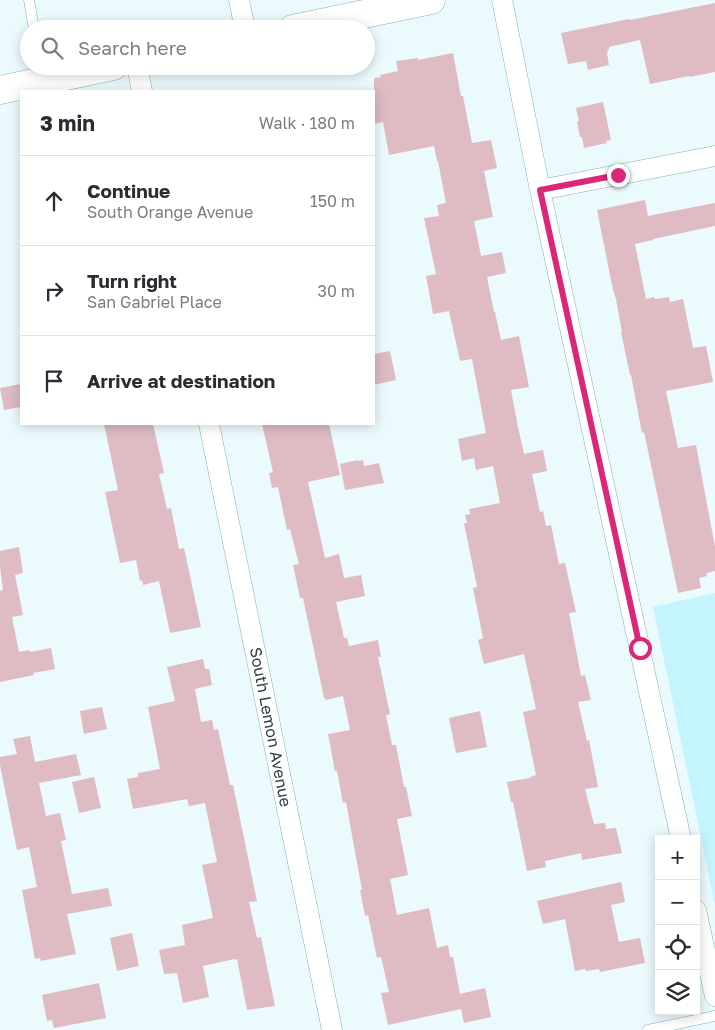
<!DOCTYPE html>
<meta charset="utf-8">
<style>
body{margin:0;font-family:"Golos Text",sans-serif;background:#f2f2f3;color:#2b2b33}
.controls{position:absolute;right:15px;bottom:15px;display:grid;overflow:hidden;border-radius:0px;box-shadow:0 2px 12px #0003}
.controls button{width:45px;height:45px;display:grid;place-items:center;padding:0;border:0;border-bottom:1px solid #e1e1e2;background:#fff;color:#2b2b33;font:25px sans-serif}
.stop{position:absolute;width:15px;height:15px;margin:-11px;border:4px solid #db2777;border-radius:50%;background:#fff}
.stop.end{background:#db2777;border-color:#fff;box-shadow:0 1px 5px #0008}
.list{margin:0;padding:0;list-style:none}
h2{display:flex;justify-content:space-between;align-items:center;height:65px;margin:0;padding:0 20px;font-size:21px}
h2 small{font-size:16px;font-weight:400;color:#7c7c81}
.list li{display:grid;grid-template-columns:32px 1fr auto;gap:15px;align-items:center;box-sizing:border-box;height:90px;padding:0 20px;border-top:1px solid #e1e1e2}
.list b{display:block;font-size:19px;white-space:nowrap}
.list p{margin:0;font-size:16px;white-space:nowrap;color:#7c7c81}
.list em{font-size:16px;font-style:normal;color:#7c7c81}
.icon{flex:none;width:28px;height:28px;fill:none;stroke:currentColor;stroke-width:2;stroke-linecap:round;stroke-linejoin:round}
.map{position:relative;flex:none;width:715px;height:1030px;overflow:hidden}
.search{position:absolute;background:#fff;box-shadow:0 2px 12px #0003;left:20px;top:20px;width:355px;height:55px;display:flex;align-items:center;gap:12px;box-sizing:border-box;padding:0 18px;border-radius:28px;color:#7c7c81;font-size:19px}
.panel{position:absolute;background:#fff;box-shadow:0 2px 12px #0003;left:20px;top:90px;width:355px;height:335px;border-radius:0px}
.map>svg:first-child{display:block}
</style>
<div class="map">
<svg width="715" height="1030" viewBox="0 0 715 1030">
<rect width="100%" height="100%" fill="#ebfafd"/>
<path fill="#c4f5fe" d="M715,593V905L653,607Z"/>
<path fill="#dfbbc3" d="M715,3V72L689,77V76L650,84L640,40L609,47V50H607L608,53H607L609,65L588,70L586,61L568,64L561,33L629,19L630,20Z
M453,53L461,96H463L472,143L491,140L497,168L484,171L493,217L474,221L481,256L502,252L506,273L487,277L494,312H495L501,340L519,336L529,387L511,390L518,427L524,454L543,450L547,471L532,474L540,512L543,511L546,526L551,525L559,564L565,563L576,612L569,613L581,676L585,675L591,700L578,702L587,741L589,740L598,787L585,789L594,824L605,823L606,829L616,828L622,853L582,860L581,853L545,861L546,867L527,871L513,802H511L507,782L530,778V777L536,775L523,712L536,709L524,654L484,664L478,640L483,638L473,588L477,587L464,523H467L465,515L470,514L469,509L500,503L493,466L476,470L474,458L462,461L458,439L486,433L472,359L460,361L449,311L433,314L426,276L436,274L424,218L439,216L437,205L446,203L438,161H437L434,146L389,155L383,122L374,124V78L381,77L380,75L398,71L396,61L418,58V60Z
M603,102L611,140L606,141L607,143L584,148L582,137H580L577,122L579,121L576,108Z
M645,200L648,216L715,203V226L653,239V240L635,244L646,299L654,297L655,299L669,297L670,302L683,299L693,348L706,346L713,382L666,391L678,448L696,445L715,547V571L706,573L707,576L699,578L701,588L678,593L644,432L642,433L631,375H630L621,332H622L616,299L613,290L597,210Z
M390,351L396,380L374,385V354Z
M21,384V407L4,410L0,388Z
M104,424H153L164,473L159,474L167,509L171,508L179,549L184,548L201,627L170,633L159,581L143,585L142,580L140,581L136,560L120,563L105,492L118,490Z
M262,424H329L340,475L308,482L325,558L339,554L344,578L361,575L365,596L336,602L344,638H347L349,646L378,640L381,657H378L390,714L386,715L392,745H396L404,787H406L412,816L397,819L408,875L390,879L397,915L429,908L437,948L448,945L450,957H453L460,994L485,988L491,1017L464,1023L461,1009L388,1025L381,993L389,992L381,957L377,958L368,915L365,916L360,890H362L346,802L343,803L337,771H335L328,734L350,730L343,696L326,700L325,698H324L303,598H300L293,565L299,564L290,529L287,530L278,487L272,488L269,473L273,472Z
M358,460V461L363,460L364,466L379,463L384,483L345,490L340,464Z
M19,547L23,573L15,575L23,615L12,617L19,652L29,650L30,652L51,648L55,669L33,673L34,675L0,682V591L3,590L0,567V551Z
M203,659L205,669H209L212,685L195,689L201,722L212,720L214,730L218,729L230,785H233L257,901L249,902L257,938L261,937L275,1006L247,1010L237,959L234,960V959L203,966L209,997L183,1003L177,973L164,974L159,950L185,945L182,925L213,918L202,865L217,862L205,803L189,806L187,799L133,809L127,779L138,777V773L160,769L148,707L175,701L167,667Z
M102,707L107,729L84,734L80,711Z
M480,711L487,747L456,753L449,718Z
M30,736L35,762L76,754L81,775L39,783L46,816L60,813L66,840L61,841L72,894L108,888L112,906L67,914L76,954L41,961L40,958L35,959L22,890L37,887L29,847L17,850L0,765V757L17,754L13,739Z
M94,777L101,808L79,813L72,782Z
M621,882L625,902L611,905L619,942L640,938L645,963L600,972L599,969L586,971L585,969L575,971L565,919L543,924L537,901Z
M132,933L139,966L117,971L110,938Z
M99,983L106,1018L54,1028L52,1020L47,1021L42,995Z"/>
<g fill="none" stroke-linecap="round" stroke-linejoin="round">
<defs>
<path id="lane" d="M29,0L34,29
M648,1030L715,1016"/>
<path id="street" d="M239,0L245,29
M502,0L540,190L681,839
M137,66L142,91
M540,190L715,156
M209,424L332,1030
M696,910L715,996"/>
<path id="secondary" d="M293,29L431,0
M0,90L113,66"/>
</defs>
<use href="#lane" stroke="#89aeb5" stroke-width="11"/>
<use href="#street" stroke="#89aeb5" stroke-width="21"/>
<use href="#secondary" stroke="#89aeb5" stroke-width="29"/>
<use href="#lane" stroke="#fff" stroke-width="10"/>
<use href="#street" stroke="#fff" stroke-width="20"/>
<use href="#secondary" stroke="#fff" stroke-width="28"/>
</g>
<g fill="none" stroke-linecap="round" stroke-linejoin="round">
<path stroke="#db2777" stroke-width="6" d="M618,175L540,190L640,648"/>
</g>
<g text-anchor="middle" dominant-baseline="central" stroke-width="4.5" stroke-linejoin="round" paint-order="stroke">
<g font-size="16" fill="#2f3f42" stroke="#fff">
<text transform="translate(271 727) rotate(79)">South Lemon Avenue</text>
</g>
</g>
</svg>
<div class="controls">
<button>+</button>
<button>−</button>
<button><svg class="icon" aria-label="locate" viewBox="0 0 24 24"><circle cx="12" cy="12" r="6"/><path d="M12 2v4M12 18v4M2 12h4M18 12h4"/></svg></button>
<button><svg class="icon" aria-label="layers" viewBox="0 0 24 24"><path d="M12 4l9 5-9 5-9-5zM3 14l9 5 9-5"/></svg></button>
</div>
<div class="stop" style="left:640px;top:648px"></div>
<div class="stop end" style="left:618px;top:175px"></div>
<div class="search"><svg class="icon" aria-label="search" viewBox="0 0 24 24"><circle cx="10" cy="10" r="6"/><path d="M15 15l6 6"/></svg>Search here</div>
<section class="panel">
<h2>3 min<small>Walk · 180 m</small></h2>
<ul class="list">
<li><svg class="icon" aria-label="ahead" viewBox="0 0 24 24"><path d="M12 20V5M6 11l6-6 6 6"/></svg><div><b>Continue</b><p>South Orange Avenue</p></div><em>150 m</em></li>
<li><svg class="icon" aria-label="right" viewBox="0 0 24 24"><path d="M7 20v-9h11M14 6l5 5-5 5"/></svg><div><b>Turn right</b><p>San Gabriel Place</p></div><em>30 m</em></li>
<li><svg class="icon" aria-label="arrive" viewBox="0 0 24 24"><path d="M6 21V4h12l-3 4 3 4H6"/></svg><div><b>Arrive at destination</b></div></li>
</ul>
</section>
</div>
